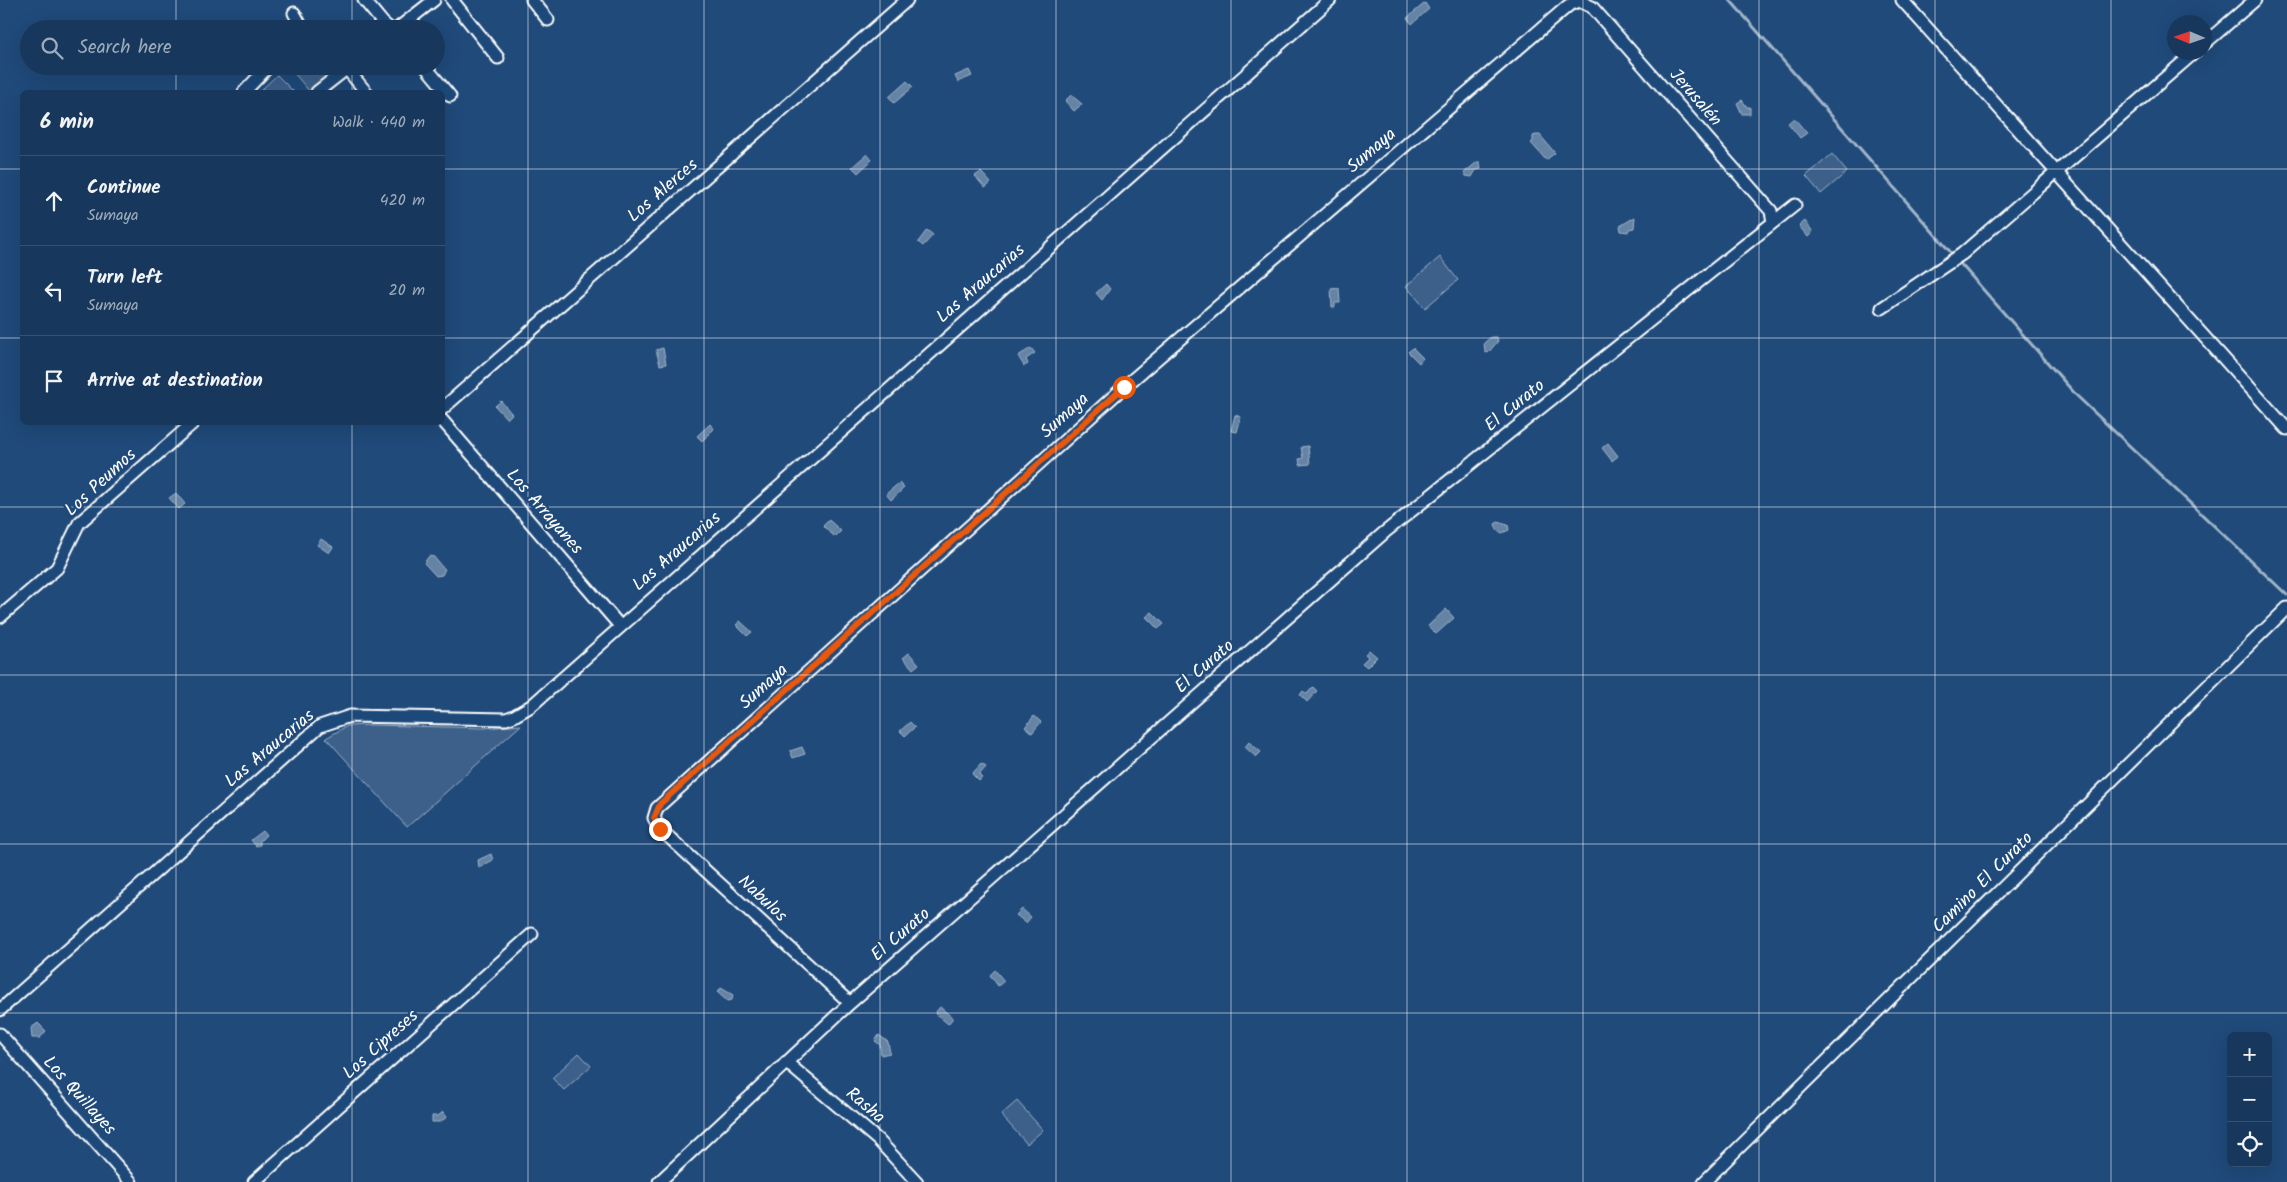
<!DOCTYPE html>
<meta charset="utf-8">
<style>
body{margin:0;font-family:Kalam,sans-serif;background:#244365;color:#f1f3f6}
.controls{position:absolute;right:15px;bottom:15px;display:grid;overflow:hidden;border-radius:8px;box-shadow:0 5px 20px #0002}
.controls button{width:45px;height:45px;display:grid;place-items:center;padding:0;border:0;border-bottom:1px solid #365272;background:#17385c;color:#f1f3f6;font:25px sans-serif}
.compass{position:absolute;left:2167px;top:15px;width:45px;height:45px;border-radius:50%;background:#17385c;box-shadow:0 5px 20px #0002;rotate:272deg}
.stop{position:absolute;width:15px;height:15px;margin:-11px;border:4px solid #ea580c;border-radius:50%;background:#fff}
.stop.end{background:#ea580c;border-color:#fff;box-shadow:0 1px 5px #0008}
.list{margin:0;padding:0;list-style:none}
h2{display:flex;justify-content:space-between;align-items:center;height:65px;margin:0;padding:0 20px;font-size:21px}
h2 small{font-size:16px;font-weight:400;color:#9eacbb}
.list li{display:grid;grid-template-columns:32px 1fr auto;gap:15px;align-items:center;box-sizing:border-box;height:90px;padding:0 20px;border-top:1px solid #365272}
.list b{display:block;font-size:19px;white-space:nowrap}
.list p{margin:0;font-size:16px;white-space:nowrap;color:#9eacbb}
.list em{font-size:16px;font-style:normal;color:#9eacbb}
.icon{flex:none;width:28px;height:28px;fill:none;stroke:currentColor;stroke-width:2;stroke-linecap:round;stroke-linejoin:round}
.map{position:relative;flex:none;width:2287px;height:1182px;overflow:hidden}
.search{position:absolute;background:#17385c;box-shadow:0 5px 20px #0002;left:20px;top:20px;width:425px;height:55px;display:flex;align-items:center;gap:12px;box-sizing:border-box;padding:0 18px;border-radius:28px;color:#9eacbb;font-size:19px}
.panel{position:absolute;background:#17385c;box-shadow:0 5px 20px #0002;left:20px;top:90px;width:425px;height:335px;border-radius:8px}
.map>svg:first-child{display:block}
</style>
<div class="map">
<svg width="2287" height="1182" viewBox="0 0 2287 1182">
<rect width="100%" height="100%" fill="#1f4a7a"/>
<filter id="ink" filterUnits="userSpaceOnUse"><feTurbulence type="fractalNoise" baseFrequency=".02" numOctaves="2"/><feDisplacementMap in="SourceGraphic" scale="10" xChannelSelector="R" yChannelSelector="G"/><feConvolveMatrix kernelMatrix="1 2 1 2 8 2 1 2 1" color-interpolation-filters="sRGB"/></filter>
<g filter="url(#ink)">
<path fill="#3c618b" stroke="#9eb0c5" d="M288,66H328L334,74L310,92Z
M277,75L294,92L260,91Z
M1832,154L1847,172L1821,194L1806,176Z
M1440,257L1458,280L1425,308L1406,286Z
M371,725L484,728L521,725L407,827L326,738L347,726Z
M579,1053L591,1066L564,1090L552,1078Z
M1017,1101L1043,1130L1027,1144L1001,1115Z"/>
<path fill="#6583a4" stroke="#a3b5c8" d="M1425,3L1429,9L1412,24L1407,18Z
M969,70L972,76L958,82L955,76Z
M907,81L913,87L894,103L889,97Z
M1071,95L1082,104L1074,111L1065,101Z
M1742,100L1747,107H1750V114H1742L1737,103Z
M1794,118L1807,133L1800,138L1788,123Z
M1536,135H1540L1555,153L1546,160L1531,143L1533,141V136Z
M867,154L872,160L858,173L852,167Z
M1477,162H1480L1481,169L1476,170L1472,177L1466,176L1464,173Z
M981,172L991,183L985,188L975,176Z
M1635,217L1634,228L1629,229L1628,232L1621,231L1620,226Z
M1805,221L1813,232L1808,237L1799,226Z
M927,230L933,235L923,246L918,242Z
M1106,284L1110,289L1102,300L1096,293Z
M1339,288L1340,303H1335V307H1332L1331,289Z
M1491,337H1497L1498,341L1488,353L1485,352L1484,343Z
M663,348L666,364L660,365L656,350Z
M1031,348L1035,353L1026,359L1028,364L1024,366L1018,356Z
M1413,348L1423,358L1419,363L1408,352Z
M501,401L512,414L507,419L495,406Z
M1235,415L1241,417L1237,432L1231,431Z
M710,424L714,429L702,441L697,436Z
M1608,443L1618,456L1612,461L1602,448Z
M1308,446L1310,464L1300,465L1299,459L1303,458L1301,447Z
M899,483L904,488L891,500L886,494Z
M176,493L185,504L179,509L169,498Z
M829,520L841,531L835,537L823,526Z
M1498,522L1508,525L1509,530L1502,533L1497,530L1495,524Z
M321,539L333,547L329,553L317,545Z
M429,556L434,557L441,566L445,569L442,575L436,576L424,563Z
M1446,609L1454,618L1436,634L1428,626Z
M1152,612L1164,624L1158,629L1146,617Z
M740,621L752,632L747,636L736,625Z
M1369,650L1377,657L1367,667L1362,663L1368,657L1365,654Z
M909,653L919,664L913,669L903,658Z
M1313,687L1317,691L1307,702L1300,695L1303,691L1307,694Z
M1034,716L1041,722L1032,733L1025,727Z
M910,722L915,727L905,736L900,731Z
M1249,742L1261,752L1256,757L1245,747Z
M802,747L805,754L793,758L790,751Z
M981,764L986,767L979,775L982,778L979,781L972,774Z
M263,831L266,835L260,841V845L256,846L251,840Z
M491,854L493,860L479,868L478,860Z
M1022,909L1031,917L1026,923L1016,915Z
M995,970L1004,981L998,986L990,975Z
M721,988L733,995L732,1000L727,1001L717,992Z
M940,1007L953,1018L948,1024L935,1013Z
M38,1023L46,1031L40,1038H32L31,1028Z
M879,1035L888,1042L890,1053L881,1055L880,1045L875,1041Z
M443,1112L447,1117L440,1122H432V1116H438Z"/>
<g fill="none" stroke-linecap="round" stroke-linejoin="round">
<path stroke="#a3b5c8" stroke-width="3" d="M1730,0L1954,256
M1958,261L2077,396L2287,595"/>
<defs>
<path id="minor" d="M364,0L383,23L390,29
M452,0L498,58
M532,0L548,20
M1902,0L2287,429
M294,13L303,29
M397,29L434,0
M2204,44L2255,0
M425,66L450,96
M347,69L366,92
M244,92L269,66
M317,92L350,66
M1882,308L1962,254L2195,52
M442,409L907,0
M442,420L620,626
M0,617L57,568L79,523L194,422
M850,1003L660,829L654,818L657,808L1124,387L1569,5L1579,1L1592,7L1771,211L1773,222
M0,1010L320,726L350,716L506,719L514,716L531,706L1330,0
M0,1034L131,1182
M786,1062L878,1140L917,1182
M254,1182L532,934
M659,1182L850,1003L1385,532L1795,205
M1704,1182L2287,608"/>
</defs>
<use href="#minor" stroke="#fff" stroke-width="15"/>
<use href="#minor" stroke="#1f4a7a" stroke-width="11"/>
</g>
</g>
<g fill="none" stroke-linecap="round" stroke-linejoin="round" filter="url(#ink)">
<path stroke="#ea580c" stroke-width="6" d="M660,829L654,818L660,804L1124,387"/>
</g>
<path fill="none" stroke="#fff" stroke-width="1" stroke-opacity="0.55" d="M176,0V29M352,0V29M528,0V1182M704,0V1182M880,0V1182M1056,0V1182M1231,0V1182M1407,0V1182M1583,0V1182M1759,0V1182M1935,0V1182M2111,0V1182M176,66V92M352,66V92M0,169H22M442,169H2287M0,338H22M442,338H2287M176,422V1182M352,422V1182M0,507H2287M0,675H2287M0,844H2287M0,1013H2287"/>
<g text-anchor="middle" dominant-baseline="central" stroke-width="5" stroke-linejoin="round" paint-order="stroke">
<g font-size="18" fill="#fff" stroke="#1f4a7a">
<text transform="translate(1695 98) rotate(49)">Jerusalén</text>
<text transform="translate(1372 151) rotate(-41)">Sumaya</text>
<text transform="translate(663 191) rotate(-41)">Los Alerces</text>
<text transform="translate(981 284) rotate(-41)">Las Araucarias</text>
<text transform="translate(1515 406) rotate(-39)">El Curato</text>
<text transform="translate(1065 416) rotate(-42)">Sumaya</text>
<text transform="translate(101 483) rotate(-43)">Los Peumos</text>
<text transform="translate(544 512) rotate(49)">Los Arrayanes</text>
<text transform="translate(677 552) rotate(-41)">Las Araucarias</text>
<text transform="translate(1205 667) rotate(-41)">El Curato</text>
<text transform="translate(764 687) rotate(-42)">Sumaya</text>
<text transform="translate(270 749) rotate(-40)">Las Araucarias</text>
<text transform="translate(1983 883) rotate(-45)">Camino El Curato</text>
<text transform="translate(762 899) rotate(43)">Nabulos</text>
<text transform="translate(901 935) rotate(-41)">El Curato</text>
<text transform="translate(381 1045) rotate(-42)">Los Cipreses</text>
<text transform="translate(79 1096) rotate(48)">Los Quillayes</text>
<text transform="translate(865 1106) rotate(40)">Rasha</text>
</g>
</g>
</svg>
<div class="controls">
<button>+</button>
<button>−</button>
<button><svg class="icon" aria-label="locate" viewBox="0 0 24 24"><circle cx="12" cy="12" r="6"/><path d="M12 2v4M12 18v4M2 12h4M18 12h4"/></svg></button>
</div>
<svg class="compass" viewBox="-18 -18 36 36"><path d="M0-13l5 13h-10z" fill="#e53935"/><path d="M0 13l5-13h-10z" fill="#9eacbb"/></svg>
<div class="stop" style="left:1124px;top:387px"></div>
<div class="stop end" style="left:660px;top:829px"></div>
<div class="search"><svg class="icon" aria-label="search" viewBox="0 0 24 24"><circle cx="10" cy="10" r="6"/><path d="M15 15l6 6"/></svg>Search here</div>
<section class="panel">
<h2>6 min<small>Walk · 440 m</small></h2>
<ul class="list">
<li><svg class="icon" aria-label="ahead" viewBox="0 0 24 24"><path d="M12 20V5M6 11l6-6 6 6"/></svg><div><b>Continue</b><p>Sumaya</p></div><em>420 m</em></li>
<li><svg class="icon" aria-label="left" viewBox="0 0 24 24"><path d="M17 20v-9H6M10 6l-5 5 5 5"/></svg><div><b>Turn left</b><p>Sumaya</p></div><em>20 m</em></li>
<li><svg class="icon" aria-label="arrive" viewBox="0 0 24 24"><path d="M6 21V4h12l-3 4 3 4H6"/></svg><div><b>Arrive at destination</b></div></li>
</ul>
</section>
</div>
